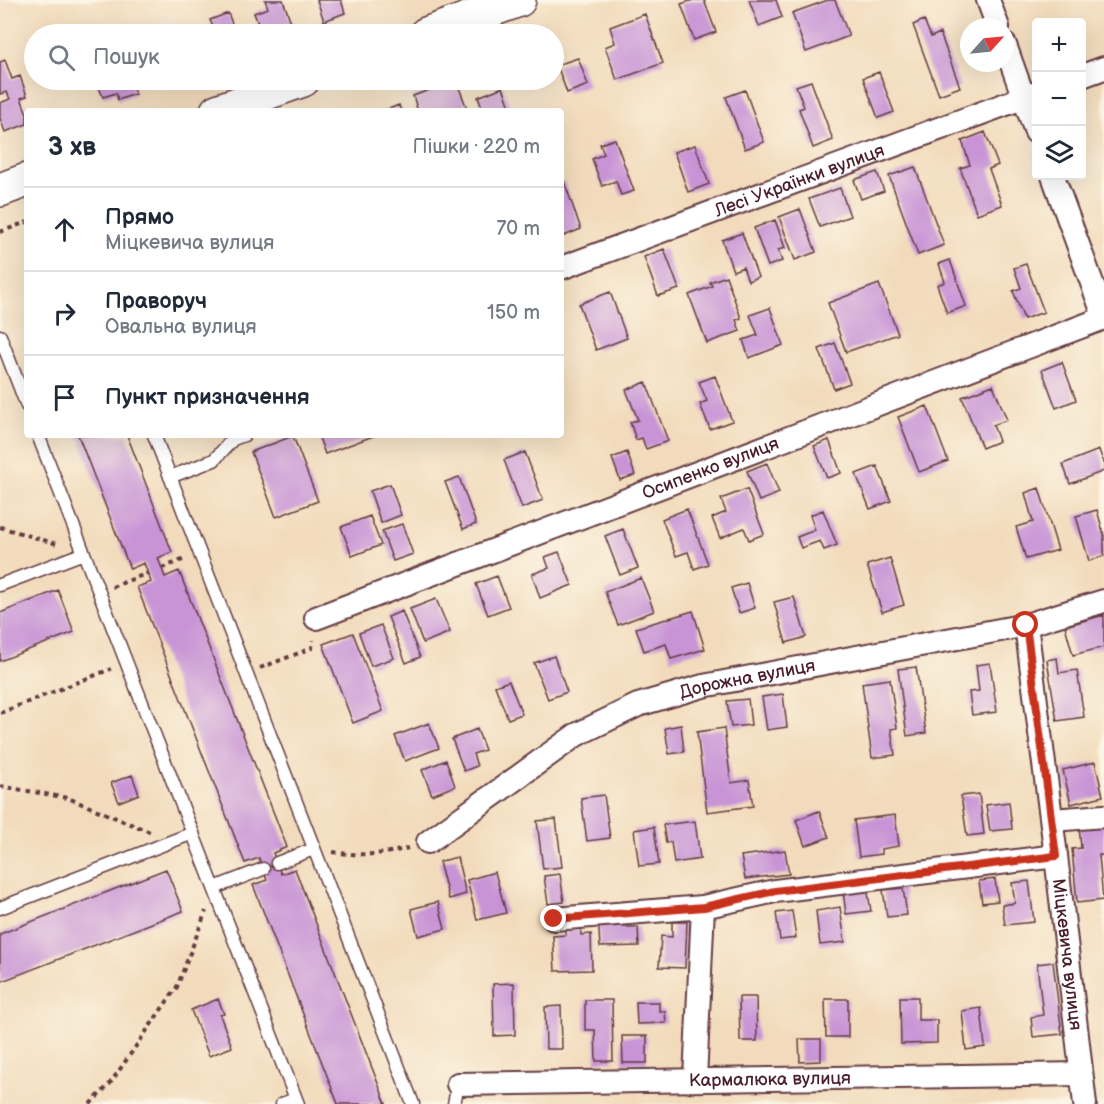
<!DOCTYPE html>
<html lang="uk">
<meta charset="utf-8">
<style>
body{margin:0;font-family:"Balsamiq Sans",sans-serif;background:#f2f2f3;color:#1f2937}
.controls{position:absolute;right:18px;top:18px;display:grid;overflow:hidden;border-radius:6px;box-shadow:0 6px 24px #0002}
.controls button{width:54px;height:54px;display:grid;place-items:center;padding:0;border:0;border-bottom:2px solid #e0e1e3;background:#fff;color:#1f2937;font:30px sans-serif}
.compass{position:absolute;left:960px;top:18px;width:54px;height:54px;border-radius:50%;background:#fff;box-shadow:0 6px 24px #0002;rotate:63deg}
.stop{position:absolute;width:18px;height:18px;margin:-14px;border:4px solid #c8321e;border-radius:50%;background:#fff}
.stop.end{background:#c8321e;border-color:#fff;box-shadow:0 2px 6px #0008}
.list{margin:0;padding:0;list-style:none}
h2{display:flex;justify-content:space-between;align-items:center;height:78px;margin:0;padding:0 24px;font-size:26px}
h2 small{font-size:20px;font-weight:400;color:#747a83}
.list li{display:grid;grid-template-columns:39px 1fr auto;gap:18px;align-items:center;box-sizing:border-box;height:84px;padding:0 24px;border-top:2px solid #e0e1e3}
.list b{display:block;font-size:22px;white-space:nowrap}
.list p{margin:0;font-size:20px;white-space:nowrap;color:#747a83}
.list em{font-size:20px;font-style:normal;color:#747a83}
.icon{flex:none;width:33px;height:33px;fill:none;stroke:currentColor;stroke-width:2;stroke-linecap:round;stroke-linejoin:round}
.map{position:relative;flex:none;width:1104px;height:1104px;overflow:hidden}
.search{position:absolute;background:#fff;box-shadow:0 6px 24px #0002;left:24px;top:24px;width:540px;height:66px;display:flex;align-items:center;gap:15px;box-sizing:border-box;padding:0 21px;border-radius:33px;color:#747a83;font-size:22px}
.panel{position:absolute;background:#fff;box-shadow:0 6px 24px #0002;left:24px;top:108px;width:540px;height:330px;border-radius:6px}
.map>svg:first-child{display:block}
</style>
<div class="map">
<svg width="1104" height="1104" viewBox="0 0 1104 1104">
<rect width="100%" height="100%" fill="#fcf5e5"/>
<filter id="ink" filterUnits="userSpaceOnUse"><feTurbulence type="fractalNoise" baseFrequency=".0167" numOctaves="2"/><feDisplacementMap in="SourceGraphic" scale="12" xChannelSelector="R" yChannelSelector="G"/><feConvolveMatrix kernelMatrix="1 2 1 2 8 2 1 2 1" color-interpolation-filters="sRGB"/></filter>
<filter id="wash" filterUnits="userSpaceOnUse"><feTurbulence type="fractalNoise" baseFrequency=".008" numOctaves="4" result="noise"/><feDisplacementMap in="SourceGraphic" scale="24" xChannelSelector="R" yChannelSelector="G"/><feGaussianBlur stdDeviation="1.35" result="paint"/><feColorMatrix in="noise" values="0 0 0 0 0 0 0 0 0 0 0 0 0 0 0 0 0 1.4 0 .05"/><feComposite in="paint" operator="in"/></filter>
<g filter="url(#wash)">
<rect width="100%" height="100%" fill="#f2dbbc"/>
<g id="blocks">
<path fill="#c894d6" d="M265,0H283L292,25L262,34L254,13L268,8Z
M317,0H341L345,13L324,21Z
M693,0H704L716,32L694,40L681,4Z
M749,0H776L782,17L759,26Z
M828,0H835L849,36L806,52L792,13Z
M228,13L236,34H216L210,20Z
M645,14L663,63L617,80L605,47L615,43L610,27Z
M924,20L931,37L940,33L960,87L939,95L913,25Z
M578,58L588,85L567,93L557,65Z
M5,60L12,79L20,76L27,96L21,98L27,114V124L5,132L0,118V103L10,99L7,92L0,94V62Z
M879,72L894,112L878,118L863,78Z
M96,80H130L135,94L118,100L116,93L103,97Z
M456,80L468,111H418L413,96Z
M811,81L833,140L813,148L799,109L804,107L796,86Z
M503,87L511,110L508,111H483L478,97Z
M745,90L764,142L745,149L726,97Z
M399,105L401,111H383Z
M985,132L998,165L989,169L1002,205L977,214L960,168L970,165L962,141Z
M615,139L634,191L621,195L616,181L602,186L592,159L604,154L600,144Z
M695,145L709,184L688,192L674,152Z
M915,167L944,245L918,255L889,176Z
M877,172L884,191L861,199L854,180Z
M564,181L581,229L564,236L561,228V182Z
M840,188L850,216L820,227L809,199Z
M800,209L816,252L795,260L779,217Z
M775,220L785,248L778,250L782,261L768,266L754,228Z
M742,233L758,277L748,281L743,267L733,271L722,240Z
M664,249L679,289L658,296L644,257Z
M950,260L966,306L947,313L937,285L945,282L939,264Z
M1026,264L1044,312L1024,319L1013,291L1021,288L1014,268Z
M726,276L741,318L736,320L740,331L707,343L689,295L712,286L710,282Z
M879,284L898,334L846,352L828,303Z
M610,292L627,338L596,350L579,304Z
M770,308L783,345L749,358L743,340L758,335L750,315Z
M835,343L850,383L834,389L819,349Z
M1062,362L1076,400L1056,408L1042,370Z
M715,376L732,421L710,429L700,404L707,401L699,382Z
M646,382L668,441L646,449L642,438L636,440L630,422L638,420L626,390Z
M993,385L1007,420L993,425L999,441L982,448L962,397Z
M927,406L948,461L919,472L898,417Z
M78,435H127L172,552L158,558L165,577L179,571L287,847L273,853L281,874L295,869L386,1104H338L253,885L267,880L259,858L245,863L137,587L151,582L144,563L130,569Z
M318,435H376L325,454Z
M293,436L318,501L276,517L251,452Z
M829,440L841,473L827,478L814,446Z
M1099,450L1104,463V471L1070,484L1063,464Z
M525,452L543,500L522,508L504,460Z
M627,452L635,475L620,480L612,458Z
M767,463L779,493L759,501L747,471Z
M877,466L891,501L870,509L856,474Z
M459,477L476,524L463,529L445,482Z
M390,484L401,515L381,523L370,491Z
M1039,488L1058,550L1026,559L1016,527L1033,522L1025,493Z
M747,489L764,534L749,540L744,528L720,538L712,518L726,512L721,499Z
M687,509L708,564L694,569L688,552L676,556L662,519Z
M823,510L837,545L824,550L820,541L801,548L797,537L815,530L810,515Z
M1097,510L1104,535V556L1089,561L1076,516Z
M370,516L381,545L352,556L341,527Z
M402,524L413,554L393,561L382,531Z
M623,529L638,568L620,575L605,536Z
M559,552L572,585L540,598L532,574L549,568L545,557Z
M890,558L904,605L882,612L867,565Z
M497,576L509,607L488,615L476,584Z
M641,578L654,611L618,625L605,592Z
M747,583L755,608L739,613L731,588Z
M58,590L74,632L0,661V613Z
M794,597L806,637L786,643L774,602Z
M436,599L450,632L423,643L410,609Z
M402,611L420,657L406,663L388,617Z
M693,611L705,649L671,659L666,644L644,651L636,628Z
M1104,615V647L1073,655L1065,626Z
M381,625L394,658L371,666L359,633Z
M353,633L383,711L353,723L323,644Z
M554,656L567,692L548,699L534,663Z
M1057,658L1059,673L1077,670L1084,717L1057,721L1047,660Z
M990,663L997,712L972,715L969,692L979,691L976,665Z
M916,667L926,733L907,736L898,669Z
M890,679L897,728L891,729L895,755L872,758L862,683Z
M509,681L522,714L508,719L495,686Z
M783,694L787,727L767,730L762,697Z
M748,699L751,725L731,727L727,701Z
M429,723L439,748L405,761L395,736Z
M681,725L684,752L669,754L665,728Z
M724,728L731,783L749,780L753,806L707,812L697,732Z
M477,729L485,750L473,754L477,766L464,771L452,739Z
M446,760L455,786L432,795L422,770Z
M1095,762L1103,796L1071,804L1063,770Z
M132,775L139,794L119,802L111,783Z
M979,794L984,834L967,836L961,796Z
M604,795L610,838L587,841L581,798Z
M1009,802L1012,829L990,831L986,805Z
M819,811L829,837L805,846L796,820Z
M895,815L899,846L881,849L882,854L859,857L854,820Z
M556,819L562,867L543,869L537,821Z
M695,821L700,859L674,863L671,842L666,843L663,825Z
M1104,824V855H1099L1103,900L1077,903L1072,849L1081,848L1079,826Z
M654,827L659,864L639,866L634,830Z
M785,850L789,874L745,879L741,856Z
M457,857L466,894L449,899L439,862Z
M166,869L183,911L0,982V934Z
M495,872L506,913L477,920L467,880Z
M560,874L564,902L548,904L544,876Z
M995,879L998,901L982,903L979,881Z
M1029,881L1034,922L1005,925L1002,905L1015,903L1012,883Z
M867,887L871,911L846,914L843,891Z
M903,888L907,915L887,917L883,890Z
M438,902L445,929L418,936L411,909Z
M840,907L845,942L820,945L816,911Z
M792,911L796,938L780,940L776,913Z
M622,914L623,927H638L639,946L600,947L598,916Z
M672,922H687L685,968L659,967L661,936L672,937Z
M566,929H581V935L591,934L592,970L555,971L553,936L566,935Z
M1053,962L1062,1034L1033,1037L1031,1017L1043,1015L1037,964Z
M514,983L515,1035L494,1036L493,984Z
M739,997H756L757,1041H740Z
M900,997H918V1020H937V1043L901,1044Z
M218,999L224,1014L220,1015L232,1047L209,1056L191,1010Z
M825,999H848V1037H826Z
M585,1000H612L613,1061H596L595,1030H585Z
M636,1002H659V1011H665L666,1023L637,1024Z
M561,1006L562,1049H546L545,1007Z
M981,1008L985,1047L966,1050L962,1011Z
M622,1036H647V1063H623Z
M799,1039H821V1061L800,1062Z"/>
</g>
</g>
<g filter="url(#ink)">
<use href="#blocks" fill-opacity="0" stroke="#633b41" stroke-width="1.5"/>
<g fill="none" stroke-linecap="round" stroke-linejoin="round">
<defs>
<path id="lane" d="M0,336L27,406
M38,435L298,1104
M154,435L413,1104
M170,477L214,460L233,439L244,435
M0,585L84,553
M277,863L314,849
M214,888L263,869
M0,908L193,833
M282,1104L296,1099
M454,1104L458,1084"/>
<g id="street">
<path d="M988,0L998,27"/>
<path d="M1005,45L1036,132"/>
<path d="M1082,76L1104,68"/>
<path d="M1053,176L1104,316"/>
<path id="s1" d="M561,268L1036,93"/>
<path id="s2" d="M316,618L1104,318"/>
<path id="s3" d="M1026,625L1056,856L1085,1104"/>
<path d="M1052,820L1104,816"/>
<path id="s4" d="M428,842L576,735L638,705L703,686L1026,625L1104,601"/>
<path d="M554,919L703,907L775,891L1056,856"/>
<path d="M695,1080L703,907"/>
<path id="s5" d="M458,1084L1081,1074"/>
</g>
<path id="secondary" d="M426,34L519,0
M217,111L303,80
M0,190L27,180"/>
</defs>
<use href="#lane" stroke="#633b41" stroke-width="15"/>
<use href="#street" stroke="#633b41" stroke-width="26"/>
<use href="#secondary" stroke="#633b41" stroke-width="36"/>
<path stroke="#633b41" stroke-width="4" stroke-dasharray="4.5 4.5" stroke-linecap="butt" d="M0,232L27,222
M0,527L57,544
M162,568L185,559
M112,587L148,573
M260,668L312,648L313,640
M0,713L111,669
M0,786L68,798L150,832
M333,852C358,856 383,855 408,848
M90,1104L109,1085L177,987L206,911"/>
<use href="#lane" stroke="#fff" stroke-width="12"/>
<use href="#street" stroke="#fff" stroke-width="22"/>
<use href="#secondary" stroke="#fff" stroke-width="33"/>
</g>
</g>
<g fill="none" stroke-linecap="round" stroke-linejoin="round" filter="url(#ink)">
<path stroke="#c8321e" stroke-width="8" d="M554,919L704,907L775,891L1056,856L1026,625"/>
</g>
<g text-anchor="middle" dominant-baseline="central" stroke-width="4.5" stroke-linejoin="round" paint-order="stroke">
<g font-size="18" fill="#4a1f2b" stroke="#fcf5e5">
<text stroke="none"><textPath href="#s1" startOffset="254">Лесі Українки вулиця</textPath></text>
<text stroke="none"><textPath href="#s2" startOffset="422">Осипенко вулиця</textPath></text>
<text stroke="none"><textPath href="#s4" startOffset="364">Дорожна вулиця</textPath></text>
<text stroke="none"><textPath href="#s3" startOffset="332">Міцкевича вулиця</textPath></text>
<text stroke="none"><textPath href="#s5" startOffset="312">Кармалюка вулиця</textPath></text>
</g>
</g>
</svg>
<div class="controls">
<button>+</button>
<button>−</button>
<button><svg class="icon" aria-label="layers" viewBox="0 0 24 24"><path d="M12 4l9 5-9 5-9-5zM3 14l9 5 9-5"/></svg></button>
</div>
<svg class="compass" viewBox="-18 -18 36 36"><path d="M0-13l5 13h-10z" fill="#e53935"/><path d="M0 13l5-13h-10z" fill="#747a83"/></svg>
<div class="stop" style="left:1026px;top:625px"></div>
<div class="stop end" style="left:554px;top:919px"></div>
<div class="search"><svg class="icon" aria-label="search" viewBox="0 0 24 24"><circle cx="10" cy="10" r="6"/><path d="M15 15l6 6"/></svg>Пошук</div>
<section class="panel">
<h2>3 хв<small>Пішки · 220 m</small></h2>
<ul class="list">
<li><svg class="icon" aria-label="ahead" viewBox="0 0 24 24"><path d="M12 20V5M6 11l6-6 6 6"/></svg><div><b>Прямо</b><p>Міцкевича вулиця</p></div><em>70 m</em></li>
<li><svg class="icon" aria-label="right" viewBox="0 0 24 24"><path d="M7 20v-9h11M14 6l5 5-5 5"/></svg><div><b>Праворуч</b><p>Овальна вулиця</p></div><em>150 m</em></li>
<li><svg class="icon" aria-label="arrive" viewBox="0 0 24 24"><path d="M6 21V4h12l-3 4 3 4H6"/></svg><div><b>Пункт призначення</b></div></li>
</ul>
</section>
</div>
